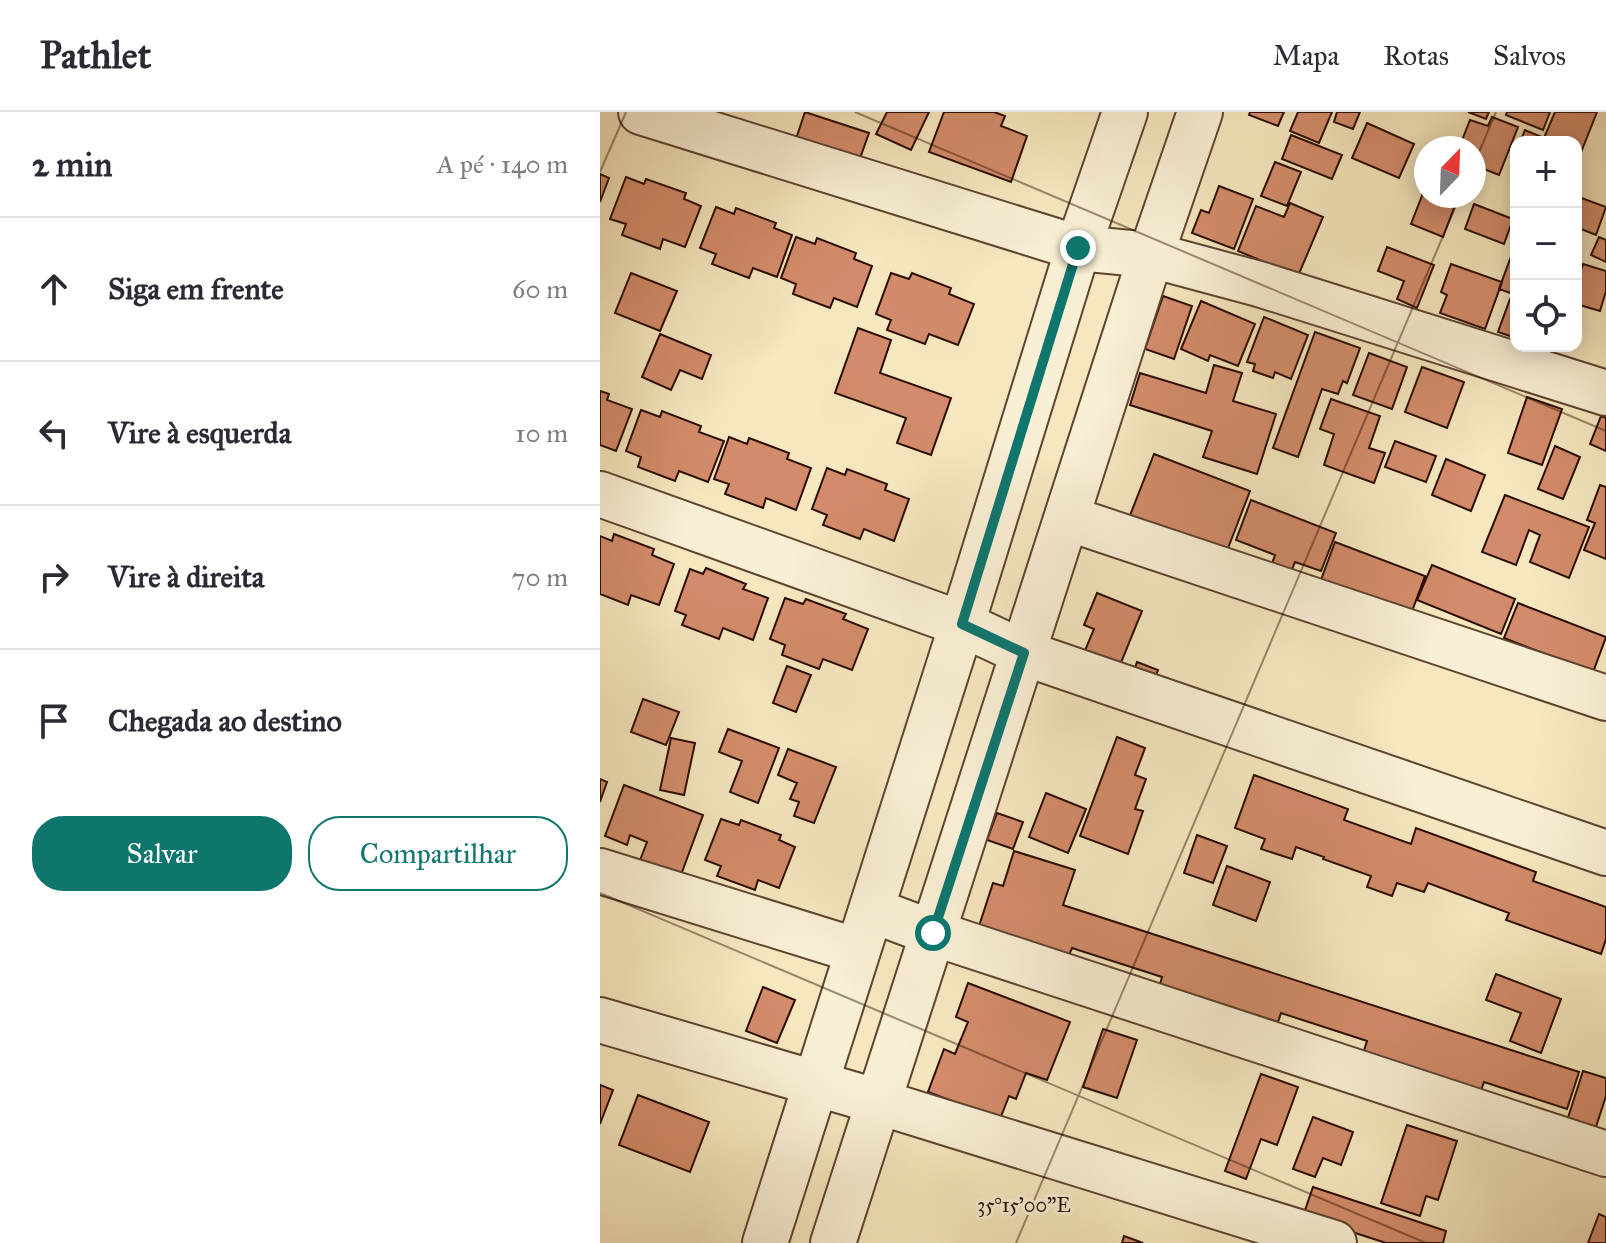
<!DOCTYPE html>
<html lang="pt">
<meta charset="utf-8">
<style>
body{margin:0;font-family:"IM FELL Great Primer",serif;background:#f7f7f7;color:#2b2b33}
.controls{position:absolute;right:24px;top:24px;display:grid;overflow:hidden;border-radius:16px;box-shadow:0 4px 20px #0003}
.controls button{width:72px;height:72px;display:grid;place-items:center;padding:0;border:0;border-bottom:2px solid #e1e1e2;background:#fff;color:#2b2b33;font:40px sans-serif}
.compass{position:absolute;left:814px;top:24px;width:72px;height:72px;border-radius:50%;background:#fff;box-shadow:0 4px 20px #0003;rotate:23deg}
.stop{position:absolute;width:24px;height:24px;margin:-18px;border:6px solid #0f766e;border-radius:50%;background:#fff}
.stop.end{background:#0f766e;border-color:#fff;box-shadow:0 2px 8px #0008}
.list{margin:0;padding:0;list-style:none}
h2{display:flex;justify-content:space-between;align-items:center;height:104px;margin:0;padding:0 32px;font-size:34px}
h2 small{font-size:26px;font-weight:400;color:#7c7c81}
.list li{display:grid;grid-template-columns:52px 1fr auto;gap:24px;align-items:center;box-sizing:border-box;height:144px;padding:0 32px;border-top:2px solid #e1e1e2}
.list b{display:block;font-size:30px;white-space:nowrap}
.list em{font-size:26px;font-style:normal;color:#7c7c81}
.actions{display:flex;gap:16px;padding:24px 32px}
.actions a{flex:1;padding:18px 0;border:2px solid #0f766e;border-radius:32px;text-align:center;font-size:28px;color:#0f766e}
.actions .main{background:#0f766e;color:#fff}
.icon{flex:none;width:44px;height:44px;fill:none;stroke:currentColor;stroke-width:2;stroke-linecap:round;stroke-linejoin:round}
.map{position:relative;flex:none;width:1006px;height:1131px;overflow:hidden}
header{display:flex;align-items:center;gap:48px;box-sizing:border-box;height:112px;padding:0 40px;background:#fff;border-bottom:2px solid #e1e1e2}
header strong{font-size:38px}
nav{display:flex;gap:44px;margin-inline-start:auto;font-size:28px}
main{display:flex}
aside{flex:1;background:#fff}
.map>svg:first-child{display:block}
</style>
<header>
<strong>Pathlet</strong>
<nav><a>Mapa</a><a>Rotas</a><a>Salvos</a></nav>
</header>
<main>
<aside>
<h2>2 min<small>A pé · 140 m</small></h2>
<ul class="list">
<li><svg class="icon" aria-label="ahead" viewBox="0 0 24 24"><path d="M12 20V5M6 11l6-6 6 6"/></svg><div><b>Siga em frente</b></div><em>60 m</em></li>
<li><svg class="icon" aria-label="left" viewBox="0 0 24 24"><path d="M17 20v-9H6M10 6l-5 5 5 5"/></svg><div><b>Vire à esquerda</b></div><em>10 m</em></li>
<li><svg class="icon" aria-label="right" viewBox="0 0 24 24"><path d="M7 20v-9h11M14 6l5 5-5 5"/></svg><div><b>Vire à direita</b></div><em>70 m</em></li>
<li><svg class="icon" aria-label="arrive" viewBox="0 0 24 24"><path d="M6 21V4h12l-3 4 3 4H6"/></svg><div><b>Chegada ao destino</b></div></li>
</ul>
<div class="actions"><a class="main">Salvar</a><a>Compartilhar</a></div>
</aside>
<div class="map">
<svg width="1006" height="1131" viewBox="0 0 1006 1131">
<rect width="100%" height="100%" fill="#f6e7be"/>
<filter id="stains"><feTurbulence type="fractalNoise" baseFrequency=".0025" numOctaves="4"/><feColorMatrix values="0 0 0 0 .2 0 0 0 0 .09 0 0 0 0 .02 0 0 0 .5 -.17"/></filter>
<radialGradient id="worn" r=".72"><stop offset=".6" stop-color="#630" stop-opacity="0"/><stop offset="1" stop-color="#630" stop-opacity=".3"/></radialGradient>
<path fill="#d38c6b" stroke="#2b0c00" stroke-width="2" d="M205,0L269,21L258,52L195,30Z
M287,0H329L311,38L276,22Z
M344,0H394L405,4L401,14L427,24L411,70L329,40Z
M650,0H684L678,14L649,3Z
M698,0H732L719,31L690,19Z
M737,0H760L753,17L734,10Z
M868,0H889L886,7Z
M907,0H950L943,18L906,3Z
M955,0H997L976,53V30H920L925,18L944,26Z
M892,5L918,15L899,63L874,53V36H859L870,8L888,14Z
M767,11L814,32L799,66L752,46Z
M691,23L742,43L732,67L682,47Z
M675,50L701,60L687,94L661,84Z
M0,62L9,66L0,90Z
M26,65L44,72L46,67L86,81L84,87L101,94L85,135L63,127L60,137L22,123L26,112L10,107Z
M619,74L653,87L634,137L592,121L601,98L609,101Z
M825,76L826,84H847L857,88L843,125L811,112Z
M976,84L1006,95L996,123L976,115Z
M690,91L723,105L698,164L638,139L656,94L684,105Z
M874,92L913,107L904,132L865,117Z
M116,95L134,102L136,96L176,111L174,116L192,123L177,165L153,156L149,166L112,152L116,142L100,136Z
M196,125L215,132L217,126L256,141L254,147L272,154L257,195L234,186L230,196L193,182L196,172L181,166Z
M999,125L1006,128V150L991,143Z
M916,131V183L899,177Z
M787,135L834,153L817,196L797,187L804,169L778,159Z
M851,152L902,170L885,217L840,201L847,183L841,180Z
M983,152L1006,159V179L1000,199L976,192V175Z
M31,161L77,179L60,219L15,201Z
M291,161L309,167L312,161L351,176L349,182L374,192L358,233L329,222L325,232L287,218L291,208L276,202Z
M563,184L592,194L574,247L545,237Z
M910,187L916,189V226L898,220Z
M601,189L655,212L638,254L610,243L608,249L581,237Z
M664,205L708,223L691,267L675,260L673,266L653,259L655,252L647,250Z
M258,216L291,228L280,261L351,286L331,343L297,331L306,306L235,281Z
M715,220L760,236L747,271L743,269L738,282L722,277L698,345L673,336Z
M60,222L111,243L102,267L80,258L71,278L42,265Z
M769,241L807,255L792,297L753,283Z
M614,253L642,261L633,289L676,302L657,362L603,345L612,319L530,293L540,261L606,281Z
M822,255L864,270L847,316L805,300Z
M0,279L9,282L7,288L32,297L16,339L0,333Z
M927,285L962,297L942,353L908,341Z
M731,287L780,304L769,336L785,341L774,371L724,353L734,322L720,317Z
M41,298L60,305L62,299L101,314L99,320L124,329L108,370L79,359L75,369L38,355L41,345L26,339Z
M1001,304L1006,306V339L990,332Z
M129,325L147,332L149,326L189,341L187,347L211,356L196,398L166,386L163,396L125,382L129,372L114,367Z
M795,329L836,344L826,370L785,355Z
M955,334L980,345L963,387L938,377Z
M554,342L650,379L625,444L529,406Z
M846,347L885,363L871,399L832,383Z
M227,356L245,363L247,357L287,372L285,378L309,387L294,429L264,417L260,427L223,413L227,403L212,397Z
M1000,373L1006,375V447L984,438L995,411L987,408Z
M905,383L989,415L969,466L930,450L940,423L929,418L916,453L882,440Z
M651,388L736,421L721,459L695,450L687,470L668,463L675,443L636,428Z
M14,422L54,437L52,443L74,452L59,493L31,483L28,493L0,482V424L12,429Z
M735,430L825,464L811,502L721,468Z
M832,453L915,487L901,522L817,488Z
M106,456L146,472L143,477L168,486L153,528L123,516L119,527L82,513L86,503L75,499L90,457L103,462Z
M497,481L542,499L516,563L481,548L494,517L484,513Z
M185,486L203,492L206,487L246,502L243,507L268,517L252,558L223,547L219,557L182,543L185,533L170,527Z
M918,491L1006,525L992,563L976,554L904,526Z
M537,550L558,558L552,573L532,565Z
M187,554L211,563L196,600L173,591Z
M43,587L79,600L66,633L31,620Z
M128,617L179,636L158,691L130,680L142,649L119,640Z
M517,625L545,636L535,663L546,667L535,697L543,699L528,742L480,724Z
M71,626L95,631L84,683L60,678Z
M188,637L236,655L214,711L194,704L199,690L190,687L197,671L178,663Z
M654,663L748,697L744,708L811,732L816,716L936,760L933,769L1006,795V827L1001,842L906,808L909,801L828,771L824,780L797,771L792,784L767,775L771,764L723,747L724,745L696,735L692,747L661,737L665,727L635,716Z
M0,667L7,670L0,690Z
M24,673L103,703L78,771L37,756L47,730L30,723L27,733L5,724Z
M446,681L486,697L468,741L429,725Z
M397,701L423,710L413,737L387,728Z
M121,707L139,713L141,708L181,723L179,728L195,735L179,776L158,768L155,778L117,764L121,754L105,748Z
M597,723L627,734L613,771L584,761Z
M414,739L475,758L463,793L979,960L967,997L884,970L880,981L763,942L767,929L681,901L678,910L560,872L562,865L472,836L469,843L379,814L393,771L403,774Z
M627,754L670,770L656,809L613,793Z
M896,862L961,887L941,941L910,929L921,901L886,888Z
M368,871L470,910L447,968L426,961L416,987L409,984L400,1007L328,980L344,937L355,942L368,910L356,905Z
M163,875L195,888L177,931L146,919Z
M503,917L537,928L517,986L483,975Z
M983,959L1006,966V984L992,1027L964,1018Z
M661,962L698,975L677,1033L661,1027L646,1067L625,1059Z
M0,973L13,978L0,1012Z
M38,983L109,1010L90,1060L19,1033Z
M713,1005L753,1020L741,1053L723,1046L715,1065L693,1057Z
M807,1013L857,1029L838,1088L826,1084L820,1104L781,1091Z
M713,1075L846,1119L843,1131H786L703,1104Z
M999,1102L1006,1105V1131H988Z
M524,1124L543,1131H522Z"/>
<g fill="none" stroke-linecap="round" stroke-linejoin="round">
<defs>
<path id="minor" d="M41,0L478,136L551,143L659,172L1006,281
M0,382L362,512L424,541L1006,741
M467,406L1006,586
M0,759L258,839
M272,798L333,821L1006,1042
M0,908L279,990L734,1131
M165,1131L362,512L478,136L525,0
M233,1131L551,143L600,0"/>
</defs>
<use href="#minor" stroke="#5e4330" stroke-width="48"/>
<use href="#minor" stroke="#f9efd5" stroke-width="44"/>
</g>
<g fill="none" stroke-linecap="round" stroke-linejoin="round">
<path stroke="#0f766e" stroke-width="10" d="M333,821L424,541L362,512L478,136"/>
</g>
<path fill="none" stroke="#2b0c00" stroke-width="2" stroke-opacity="0.45" d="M255,0L1006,319M874,52L896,0M0,60L26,0M0,781L826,1131M416,1131L860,84"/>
<g font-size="20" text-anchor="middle" fill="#2b0c00" stroke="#f9efd5" stroke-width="6" stroke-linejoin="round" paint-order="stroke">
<text x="424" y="1100">35°15'00"E</text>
</g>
<rect width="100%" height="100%" filter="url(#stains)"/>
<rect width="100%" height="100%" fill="url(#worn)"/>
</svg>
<div class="controls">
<button>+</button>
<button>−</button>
<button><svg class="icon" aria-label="locate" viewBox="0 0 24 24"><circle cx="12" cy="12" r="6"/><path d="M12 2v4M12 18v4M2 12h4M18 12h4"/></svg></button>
</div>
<svg class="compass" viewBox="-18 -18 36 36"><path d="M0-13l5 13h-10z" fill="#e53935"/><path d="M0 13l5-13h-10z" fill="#7c7c81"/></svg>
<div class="stop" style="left:333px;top:821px"></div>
<div class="stop end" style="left:478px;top:136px"></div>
</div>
</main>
